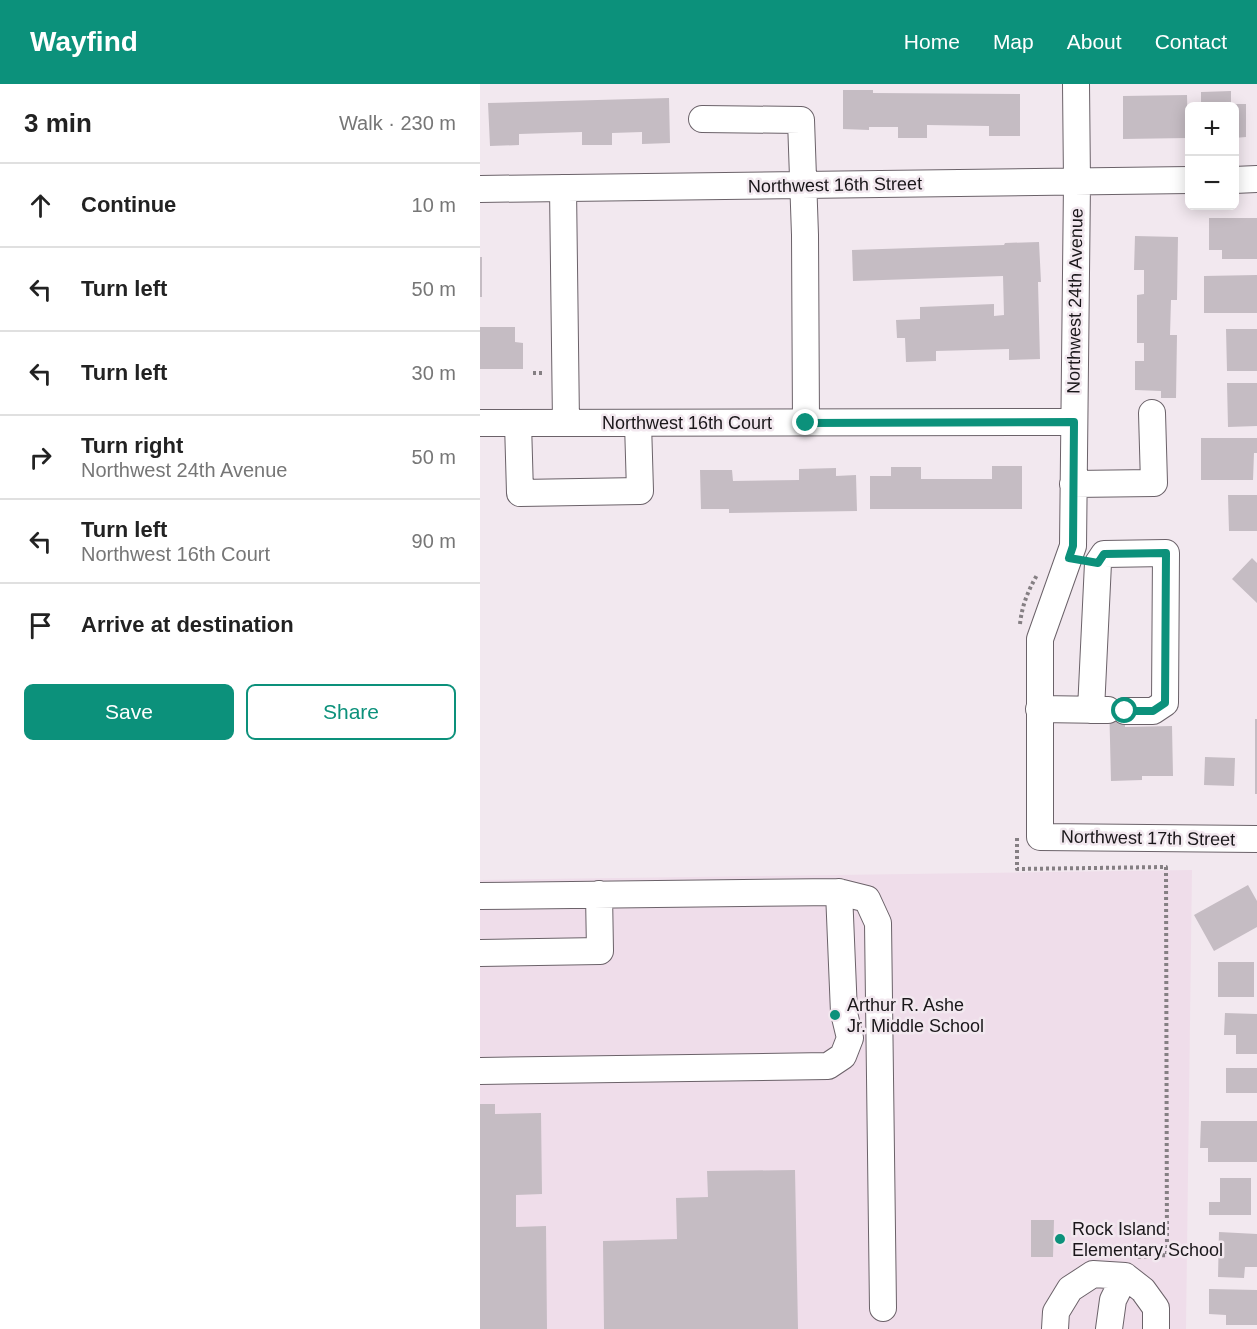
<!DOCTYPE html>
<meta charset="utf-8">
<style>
body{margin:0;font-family:Helvetica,sans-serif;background:#f2f2f2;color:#222}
.controls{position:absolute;right:18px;top:18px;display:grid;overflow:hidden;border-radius:9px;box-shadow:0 3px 15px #0003}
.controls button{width:54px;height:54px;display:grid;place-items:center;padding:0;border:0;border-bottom:2px solid #e0e0e0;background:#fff;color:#222;font:30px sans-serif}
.stop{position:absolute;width:18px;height:18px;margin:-14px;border:4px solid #0c917b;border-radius:50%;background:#fff}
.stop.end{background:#0c917b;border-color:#fff;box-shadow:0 2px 6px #0008}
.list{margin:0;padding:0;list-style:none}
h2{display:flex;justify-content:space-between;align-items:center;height:78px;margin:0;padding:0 24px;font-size:26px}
h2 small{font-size:20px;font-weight:400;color:#767676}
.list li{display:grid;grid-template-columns:39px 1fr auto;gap:18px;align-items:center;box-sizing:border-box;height:84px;padding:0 24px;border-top:2px solid #e0e0e0}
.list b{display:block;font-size:22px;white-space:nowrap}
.list p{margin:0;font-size:20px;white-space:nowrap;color:#767676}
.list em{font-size:20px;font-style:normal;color:#767676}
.actions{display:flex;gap:12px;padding:18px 24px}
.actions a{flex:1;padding:14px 0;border:2px solid #0c917b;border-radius:9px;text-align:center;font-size:21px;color:#0c917b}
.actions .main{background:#0c917b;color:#fff}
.icon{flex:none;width:33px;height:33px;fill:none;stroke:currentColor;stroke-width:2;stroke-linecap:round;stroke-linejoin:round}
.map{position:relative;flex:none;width:777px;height:1245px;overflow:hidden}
header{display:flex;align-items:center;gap:36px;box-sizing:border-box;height:84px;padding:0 30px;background:#0c917b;color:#fff}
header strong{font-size:28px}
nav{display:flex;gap:33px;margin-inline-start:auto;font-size:21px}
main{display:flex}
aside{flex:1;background:#fff}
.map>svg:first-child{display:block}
</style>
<header>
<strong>Wayfind</strong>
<nav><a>Home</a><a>Map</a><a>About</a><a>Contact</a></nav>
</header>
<main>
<aside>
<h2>3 min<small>Walk · 230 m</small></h2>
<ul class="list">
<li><svg class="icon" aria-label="ahead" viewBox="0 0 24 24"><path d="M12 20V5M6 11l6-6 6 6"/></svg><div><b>Continue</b></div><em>10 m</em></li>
<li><svg class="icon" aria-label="left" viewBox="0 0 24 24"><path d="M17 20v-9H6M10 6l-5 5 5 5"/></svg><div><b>Turn left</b></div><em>50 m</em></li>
<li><svg class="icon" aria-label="left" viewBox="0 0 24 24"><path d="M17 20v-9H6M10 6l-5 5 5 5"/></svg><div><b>Turn left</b></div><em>30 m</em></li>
<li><svg class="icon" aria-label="right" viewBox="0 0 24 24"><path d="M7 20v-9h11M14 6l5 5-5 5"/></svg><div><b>Turn right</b><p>Northwest 24th Avenue</p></div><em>50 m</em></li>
<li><svg class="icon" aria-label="left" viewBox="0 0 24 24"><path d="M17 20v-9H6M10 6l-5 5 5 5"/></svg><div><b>Turn left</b><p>Northwest 16th Court</p></div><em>90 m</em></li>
<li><svg class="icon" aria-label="arrive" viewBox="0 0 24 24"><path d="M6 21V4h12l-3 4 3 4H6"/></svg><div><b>Arrive at destination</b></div></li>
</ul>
<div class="actions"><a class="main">Save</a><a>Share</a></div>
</aside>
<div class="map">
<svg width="777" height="1245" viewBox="0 0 777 1245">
<rect width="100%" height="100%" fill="#f2e8ef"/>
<path fill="#efddea" d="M712,786L706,1245H0V796Z"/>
<path fill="#c5bcc3" d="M363,6H393V9L540,10V52H509V42L447,41V54H418V43H389V46L363,45Z
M751,7V20H766V53L754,54V22H721V8Z
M707,11L708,54L643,55V12Z
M189,14L190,59L162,60V48L132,49V61H102V48L39,50V61L10,62L8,19Z
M729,134H777V175H742V166H729Z
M655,152L698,153L697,216H691L690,251H697L696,314H681V307L655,306V277H664V259H657V211L664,210V186H654Z
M559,158L561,198H558L560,275L529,276V265L456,267V277L426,278L425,254H417L416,236L440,235V223L514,220V232L524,231L523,192L373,197L372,166L524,161L525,159Z
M0,173H2V213H0Z
M777,191V229H724V192Z
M0,243H35V258L43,259V285H0Z
M746,245H777V287H747Z
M747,299H777V342L748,343Z
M721,354H777V369H774L773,396H721Z
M512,382H542V425H390V392H411V383H441V395H512Z
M356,384V392L376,391L377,427L249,429V425H221L220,386H252L253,397L319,396V385Z
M748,411H777V447H749Z
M772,474L777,479V519L752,495Z
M629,616H645V643L692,642L693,692H662V696L631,697Z
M775,635H777V710H775Z
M725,673L755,674L754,702L724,701Z
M768,801L777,817V843L734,867L714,831Z
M738,878H774V913H738Z
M745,929L777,930V970H756V951H744Z
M746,984H777V1009H746Z
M0,1020H15V1030L61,1029L62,1110L36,1111V1143L66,1142L67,1245H0Z
M721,1037H777V1078H728V1064H720Z
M315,1086L318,1245H124L123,1157L197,1155L196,1114L228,1113L227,1087Z
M740,1094H771V1131H729V1118H740Z
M551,1136H574L573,1173H551Z
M739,1148L777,1150V1183H765L764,1194L738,1193Z
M729,1205L777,1206V1241H746V1231L729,1230Z"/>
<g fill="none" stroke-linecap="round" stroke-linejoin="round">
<defs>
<path id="minor" d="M596,0L597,98L593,462L560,555V753L777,755
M222,35L321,36L325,151L326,338
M754,96L777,95
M83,104L86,339
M0,105L710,96
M0,339L594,338
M38,339L40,409L160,407L158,339
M593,400L674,399L672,329
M559,625L628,626
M611,626L618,479L624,470L686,469L685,619L673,627H645
M0,812L359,808L387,815L398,839L403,1224
M0,869L120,867L119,810
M0,987L348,982L363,972L370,954L364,929L359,808
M575,1245L576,1228L590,1205L613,1190L645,1192L663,1206L676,1224V1245
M629,1245L633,1216L645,1192"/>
</defs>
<use href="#minor" stroke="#6b6269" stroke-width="28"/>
<path stroke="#857f83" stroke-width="4" stroke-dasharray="3 3" stroke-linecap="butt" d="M53,289H64
M540,540C542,521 548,507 557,491
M537,754V785L686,783L687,1171L657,1173"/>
<use href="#minor" stroke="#fff" stroke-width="26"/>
</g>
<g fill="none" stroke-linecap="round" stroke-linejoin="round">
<path stroke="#0c917b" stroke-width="8" d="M326,339L594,338L593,462L589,474L618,479L624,470L686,469L685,619L673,627H645"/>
</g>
<g fill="#0c917b" stroke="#f2e8ef" stroke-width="2">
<circle cx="355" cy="931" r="6"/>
<circle cx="580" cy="1155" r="6"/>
</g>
<g text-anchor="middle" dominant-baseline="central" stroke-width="5" stroke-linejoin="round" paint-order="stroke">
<g font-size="18" fill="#1a171a" stroke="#f2e8ef">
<text transform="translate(355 101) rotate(-1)">Northwest 16th Street</text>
<text transform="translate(595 217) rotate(-89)">Northwest 24th Avenue</text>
<text x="207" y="339">Northwest 16th Court</text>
<text transform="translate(668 754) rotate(1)">Northwest 17th Street</text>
</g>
<g font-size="18" fill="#1a171a" stroke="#f2e8ef" text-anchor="start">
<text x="367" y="921">Arthur R. Ashe<tspan x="367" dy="21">Jr. Middle School</tspan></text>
<text x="592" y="1145">Rock Island<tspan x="592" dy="21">Elementary School</tspan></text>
</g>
</g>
</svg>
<div class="controls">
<button>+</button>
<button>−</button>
</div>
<div class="stop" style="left:645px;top:627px"></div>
<div class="stop end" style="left:326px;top:339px"></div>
</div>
</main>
